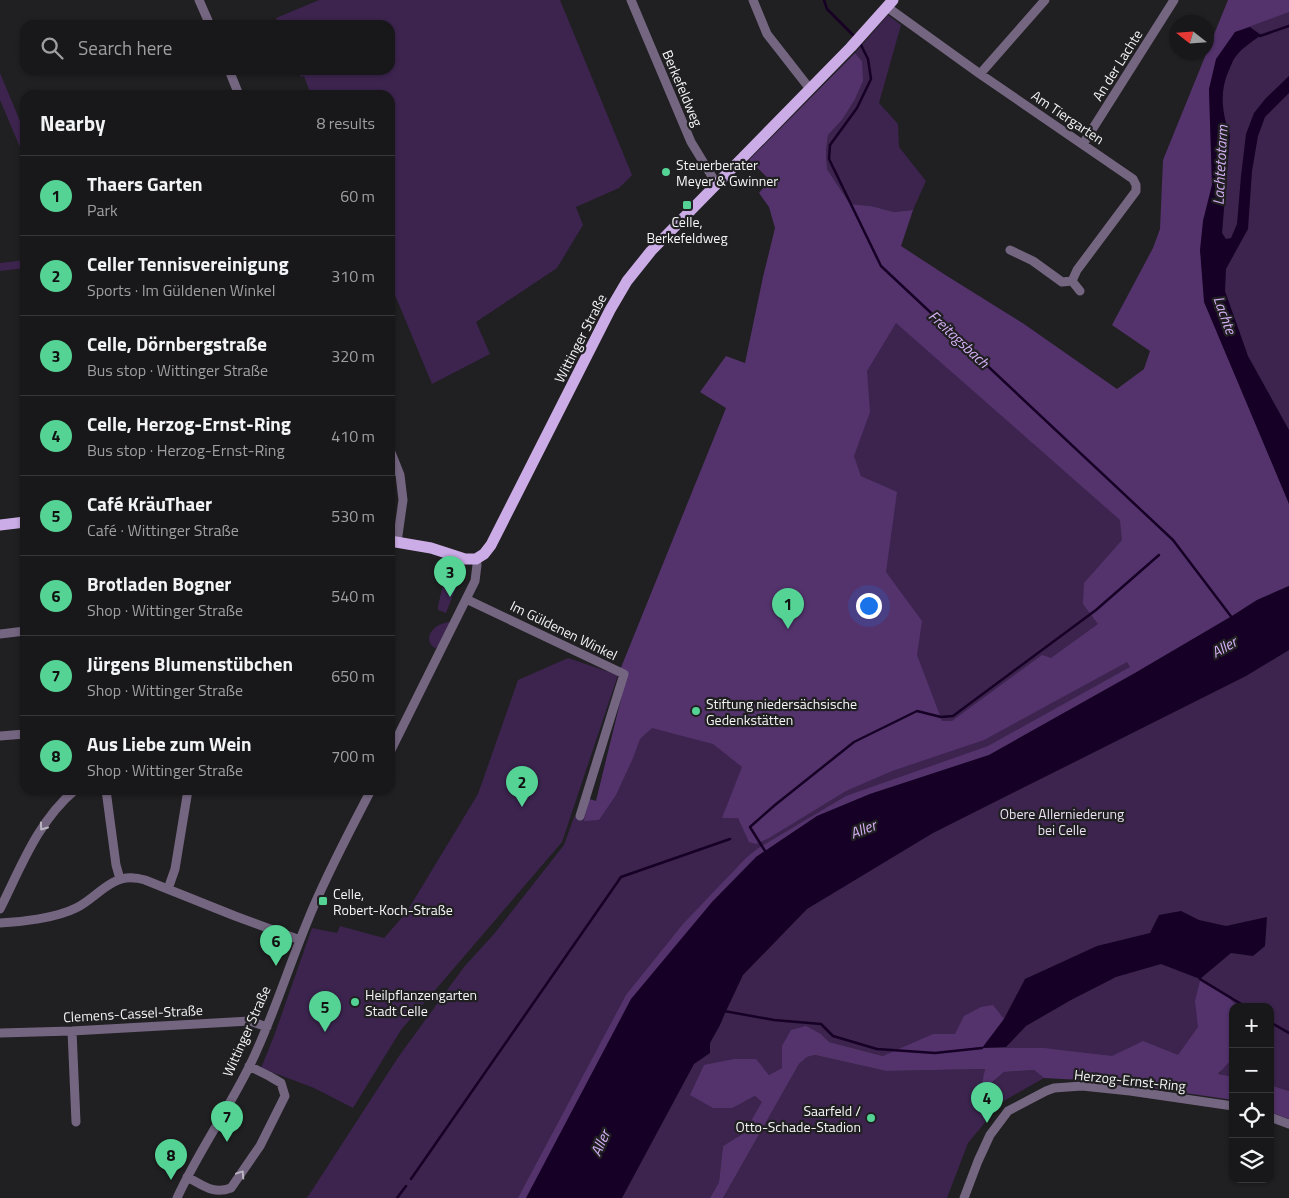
<!DOCTYPE html>
<meta charset="utf-8">
<style>
body{margin:0;font-family:"Titillium Web",sans-serif;background:#252426;color:#f1f3f6}
.controls{position:absolute;right:15px;bottom:15px;display:grid;overflow:hidden;border-radius:10px;box-shadow:0 1px 4px #0004}
.controls button{width:45px;height:45px;display:grid;place-items:center;padding:0;border:0;border-bottom:1px solid #363638;background:#181719;color:#f1f3f6;font:25px sans-serif}
.compass{position:absolute;left:1169px;top:15px;width:45px;height:45px;border-radius:50%;background:#181719;box-shadow:0 1px 4px #0004;rotate:287deg}
.you{position:absolute;left:868px;top:605px;width:18px;height:18px;margin:-12px;border:4px solid #fff;border-radius:50%;background:#1a73e8;box-shadow:0 0 0 8px #1a73e833}
.badge{display:grid;place-items:center;width:32px;height:32px;border-radius:50%;background:#54d395;color:#111;font-size:16px;font-weight:700}
.pin{position:absolute;translate:-50% -41px;filter:drop-shadow(0 1px 2px #0008)}
.pin::after{content:'';position:absolute;top:26px;width:18px;height:15px;background:inherit;clip-path:polygon(0 0,100% 0,50% 100%)}
.list{margin:0;padding:0;list-style:none}
h2{display:flex;justify-content:space-between;align-items:center;height:65px;margin:0;padding:0 20px;font-size:21px}
h2 small{font-size:16px;font-weight:400;color:#9f9fa2}
.list li{display:grid;grid-template-columns:32px 1fr auto;gap:15px;align-items:center;box-sizing:border-box;height:80px;padding:0 20px;border-top:1px solid #363638}
.list b{display:block;font-size:19px;white-space:nowrap}
.list p{margin:0;font-size:16px;white-space:nowrap;color:#9f9fa2}
.list em{font-size:16px;font-style:normal;color:#9f9fa2}
.icon{flex:none;width:28px;height:28px;fill:none;stroke:currentColor;stroke-width:2;stroke-linecap:round;stroke-linejoin:round}
.map{position:relative;flex:none;width:1289px;height:1198px;overflow:hidden}
.search{position:absolute;background:#181719;box-shadow:0 1px 4px #0004;left:20px;top:20px;width:375px;height:55px;display:flex;align-items:center;gap:12px;box-sizing:border-box;padding:0 18px;border-radius:15px;color:#9f9fa2;font-size:19px}
.panel{position:absolute;background:#181719;box-shadow:0 1px 4px #0004;left:20px;top:90px;width:375px;height:705px;border-radius:15px}
.map>svg:first-child{display:block}
</style>
<div class="map">
<svg width="1289" height="1198" viewBox="0 0 1289 1198">
<rect width="100%" height="100%" fill="#201f21"/>
<path fill="#3c244e" d="M319,0H560L632,175L619,188L576,207L583,225L557,268L476,322L490,354L432,384L390,283V95H311L304,76L301,77L298,70H390V25H279L276,18Z
M1229,0H1289V1091L1270,1085V1007H1233V1077L1218,1075L1221,1071L1051,1049L894,1052L883,1056L829,1042L821,1034L782,1046L783,1068L769,1075L764,1069L744,1102L755,1096L763,1102L744,1133L723,1146L719,1182L710,1198H307L399,1056L464,967L494,934L564,845L574,817L585,816L589,799L596,801L624,687L882,571L876,483L861,476L853,455L864,372L895,322L1116,392L1146,373L1151,350L1156,249Z
M888,15L901,25L879,103L898,124L899,147L926,181L913,210L894,212L871,206L850,204L827,169L826,152L828,135L842,120L854,101L862,61L855,53Z
M0,73L25,133V159L0,100Z
M25,260V268L0,271V263Z
M441,559L460,564L462,572L446,613L438,610V606L448,564L441,561Z
M448,622H449V627L438,647L435,648C426,643 428,633 436,627C438,625 444,623 448,622Z
M568,658L618,675L562,842L401,1030L353,1108L314,1088L261,1068L274,1036L312,928L337,933L340,926L384,938L406,913L478,794L518,680Z
M815,1055L886,1071L985,1069L981,1093L1004,1072L1034,1070L1044,1078L1002,1102L968,1143L947,1198H723L799,1064L807,1057Z"/>
<path fill="#54336d" fill-rule="evenodd" d="M1228,0H1289V12L1235,32L1209,89L1212,185L1203,221L1289,504V586L1257,600L1232,616L1135,673L989,755L870,794L817,816L756,857L526,1198H518L626,995L683,924L746,858L757,849L846,796L988,746L1130,667L1127,662L984,740L892,771L846,791L769,838L756,844L749,842L738,818H722L742,767L713,744L652,728L640,739L633,758L616,795L599,820L584,821L589,799L596,801L624,687L618,675L726,408L700,392L726,356L745,363L763,277L775,228L769,207L759,193L770,180L749,160L855,53L862,61L863,81L854,101L842,120L828,135L826,152L827,169L850,204L871,206L894,212L913,210L901,246L947,276L1024,324L1117,389L1144,369L1150,351L1112,325L1153,248L1160,229L1163,160ZM896,323L1120,520L1122,540L1084,583L1083,604L1098,624L1051,658L1042,655L952,721H942L917,655L922,621L886,572L897,492L861,476L854,456L870,412L867,371Z
M1200,981L1229,998L1238,1007H1233V1058L1218,1074L1233,1077V1100L1131,1085L1082,1080L1044,1078L1034,1070L1004,1072L980,1093L985,1069L886,1071L815,1055L807,1057L799,1064L723,1198H710L719,1182L723,1146L744,1133L762,1102L755,1096L732,1108H713L690,1095L704,1065L734,1059H756L769,1075L782,1068V1046L791,1030L806,1026L821,1034L829,1042L883,1056L933,1034H955L964,1016L981,1007L993,1005L1004,1019L983,1048H1044L1112,1056L1143,1041L1178,1055L1198,1027L1195,1001Z
M1270,1085L1289,1091V1119L1270,1112Z"/>
<path fill="#160025" d="M1250,27L1261,35C1252,42 1240,49 1234,59C1232,62 1231,66 1229,70C1219,92 1222,113 1230,135L1222,233L1226,239L1231,238L1237,224L1241,176L1246,134L1254,113L1266,98L1289,76V93L1265,117L1258,136L1252,171L1248,229L1226,269L1225,291L1248,356L1289,430V504L1204,302L1200,250L1203,221L1212,185L1209,89L1216,59L1235,32Z
M1289,586V650L1246,676L933,833L807,909L743,975L726,1011L720,1025L710,1043V1053L694,1064L622,1198H526L631,999L712,902L756,857L817,816L870,794L989,755L1135,673L1232,616L1257,600Z
M1181,911L1199,920L1226,926L1267,917L1265,946L1253,956L1231,953L1200,979L1161,964L1116,977L1071,1000L1026,1026L1006,1047L982,1048L1004,1019L1025,979L1097,946L1150,933L1159,915Z"/>
<g fill="none" stroke-linecap="round" stroke-linejoin="round">
<path stroke="#160025" stroke-width="2.5" d="M824,0L827,9L855,37
M1260,36L1289,26
M860,43L868,59L871,79L857,108L830,145L829,159L881,266L1173,540L1233,619
M765,851L750,827L775,805L854,742L917,711L941,717L953,716L1096,610L1159,555
M1200,979L1246,1007
M724,1011L774,1020L821,1024L833,1036L877,1049L935,1053L982,1048
M1270,1022L1289,1033
M411,1179L621,877L730,839
M397,1198L406,1186"/>
<path stroke="#746681" stroke-width="9" d="M199,0L210,25
M631,0L691,142L716,183
M753,0L767,34L810,89
M887,7L980,74L1133,179L1136,185V191L1077,270L1072,281L1062,282L1033,261L1010,250
M229,70L239,95
M980,74L1045,0
M1083,144L1174,0
M1072,281L1080,291
M390,450L400,475L403,500L397,542
M466,599L624,674L580,816
M0,634L25,631
M0,736L25,734
M390,752L475,581L477,565L476,559
M106,790L116,865L120,879
M168,889L175,869L188,790
M0,909C21,867 38,821 75,790
M0,923C22,922 56,918 76,908C95,899 111,875 134,878C138,878 141,879 145,880L235,916L300,940
M72,1031L76,1122
M0,1033L72,1031L250,1021L267,1027
M1270,1117L1289,1124
M187,1177C203,1185 213,1195 231,1188L260,1146L285,1096L281,1083L269,1076L249,1066
M177,1198C198,1152 228,1110 250,1065C273,1018 288,968 308,920C326,875 349,833 371,790
M964,1198L978,1161L990,1135L1008,1111L1046,1091L1054,1088L1082,1086L1130,1091L1233,1106"/>
<path stroke="#cbace6" stroke-width="11" d="M0,525L25,522
M390,541L431,548L465,559H476L484,554L491,545L610,310L627,281L651,251L851,47L893,0"/>
</g>
<defs><path id="oneway-chevron" d="M-2-3.5L2.5 0L-2 3.5" fill="none" stroke-width="1.6" stroke-linecap="round" stroke-linejoin="round" transform="scale(1.25)"/></defs>
<g stroke="#bab4c1">
<use href="#oneway-chevron" transform="translate(43 827) rotate(126)"/>
<use href="#oneway-chevron" transform="translate(241 1174) rotate(-56)"/>
</g>
<g fill="#54d395" stroke="#201f21" stroke-width="2">
<circle cx="666" cy="172" r="5"/>
<rect x="682" y="200" width="10" height="10" rx="2.5"/>
<circle cx="696" cy="711" r="5"/>
<rect x="318" y="896" width="10" height="10" rx="2.5"/>
<circle cx="355" cy="1002" r="5"/>
<circle cx="871" cy="1118" r="5"/>
</g>
<g text-anchor="middle" dominant-baseline="central" stroke-width="4.5" stroke-linejoin="round" paint-order="stroke">
<g font-size="14" fill="#f4f4f5" stroke="#201f21">
<text transform="translate(1117 65) rotate(-58)">An der Lachte</text>
<text transform="translate(683 88) rotate(67)">Berkefeldweg</text>
<text transform="translate(1068 117) rotate(34)">Am Tiergarten</text>
<text transform="translate(580 338) rotate(-63)">Wittinger Straße</text>
<text transform="translate(564 630) rotate(26)">Im Güldenen Winkel</text>
<text transform="translate(133 1013) rotate(-3)">Clemens-Cassel-Straße</text>
<text transform="translate(246 1031) rotate(-66)">Wittinger Straße</text>
<text transform="translate(1130 1080) rotate(6)">Herzog-Ernst-Ring</text>
</g>
<g font-size="14" fill="#f4f4f5" stroke="#201f21" text-anchor="start">
<text x="676" y="164">Steuerberater<tspan x="676" dy="16">Meyer &amp; Gwinner</tspan></text>
<text x="687" y="221" text-anchor="middle">Celle,<tspan x="687" dy="16">Berkefeldweg</tspan></text>
<text x="706" y="703">Stiftung niedersächsische<tspan x="706" dy="16">Gedenkstätten</tspan></text>
<text x="333" y="893">Celle,<tspan x="333" dy="16">Robert-Koch-Straße</tspan></text>
<text x="365" y="994">Heilpflanzengarten<tspan x="365" dy="16">Stadt Celle</tspan></text>
<text x="861" y="1110" text-anchor="end">Saarfeld /<tspan x="861" dy="16">Otto-Schade-Stadion</tspan></text>
</g>
<g font-size="14" fill="#e9e0f2" stroke="#201f21">
<text x="1062" y="813">Obere Allerniederung<tspan x="1062" dy="16">bei Celle</tspan></text>
</g>
<g font-size="15" font-style="italic" fill="#d6b0f6" stroke="#201f21">
<text transform="translate(1220 165) rotate(-87)">Lachtetotarm</text>
<text transform="translate(1225 315) rotate(70)">Lachte</text>
<text transform="translate(959 339) rotate(43)">Freitagsbach</text>
<text transform="translate(1224 647) rotate(-30)">Aller</text>
<text transform="translate(863 829) rotate(-22)">Aller</text>
<text transform="translate(600 1143) rotate(-66)">Aller</text>
</g>
</g>
</svg>
<div class="controls">
<button>+</button>
<button>−</button>
<button><svg class="icon" aria-label="locate" viewBox="0 0 24 24"><circle cx="12" cy="12" r="6"/><path d="M12 2v4M12 18v4M2 12h4M18 12h4"/></svg></button>
<button><svg class="icon" aria-label="layers" viewBox="0 0 24 24"><path d="M12 4l9 5-9 5-9-5zM3 14l9 5 9-5"/></svg></button>
</div>
<svg class="compass" viewBox="-18 -18 36 36"><path d="M0-13l5 13h-10z" fill="#e53935"/><path d="M0 13l5-13h-10z" fill="#9f9fa2"/></svg>
<div class="you"></div>
<div class="pin badge" style="left:788px;top:629px">1</div>
<div class="pin badge" style="left:522px;top:807px">2</div>
<div class="pin badge" style="left:450px;top:597px">3</div>
<div class="pin badge" style="left:987px;top:1123px">4</div>
<div class="pin badge" style="left:325px;top:1032px">5</div>
<div class="pin badge" style="left:276px;top:966px">6</div>
<div class="pin badge" style="left:227px;top:1142px">7</div>
<div class="pin badge" style="left:171px;top:1180px">8</div>
<div class="search"><svg class="icon" aria-label="search" viewBox="0 0 24 24"><circle cx="10" cy="10" r="6"/><path d="M15 15l6 6"/></svg>Search here</div>
<section class="panel">
<h2>Nearby<small>8 results</small></h2>
<ul class="list">
<li><span class="badge">1</span><div><b>Thaers Garten</b><p>Park</p></div><em>60 m</em></li>
<li><span class="badge">2</span><div><b>Celler Tennisvereinigung</b><p>Sports · Im Güldenen Winkel</p></div><em>310 m</em></li>
<li><span class="badge">3</span><div><b>Celle, Dörnbergstraße</b><p>Bus stop · Wittinger Straße</p></div><em>320 m</em></li>
<li><span class="badge">4</span><div><b>Celle, Herzog-Ernst-Ring</b><p>Bus stop · Herzog-Ernst-Ring</p></div><em>410 m</em></li>
<li><span class="badge">5</span><div><b>Café KräuThaer</b><p>Café · Wittinger Straße</p></div><em>530 m</em></li>
<li><span class="badge">6</span><div><b>Brotladen Bogner</b><p>Shop · Wittinger Straße</p></div><em>540 m</em></li>
<li><span class="badge">7</span><div><b>Jürgens Blumenstübchen</b><p>Shop · Wittinger Straße</p></div><em>650 m</em></li>
<li><span class="badge">8</span><div><b>Aus Liebe zum Wein</b><p>Shop · Wittinger Straße</p></div><em>700 m</em></li>
</ul>
</section>
</div>
